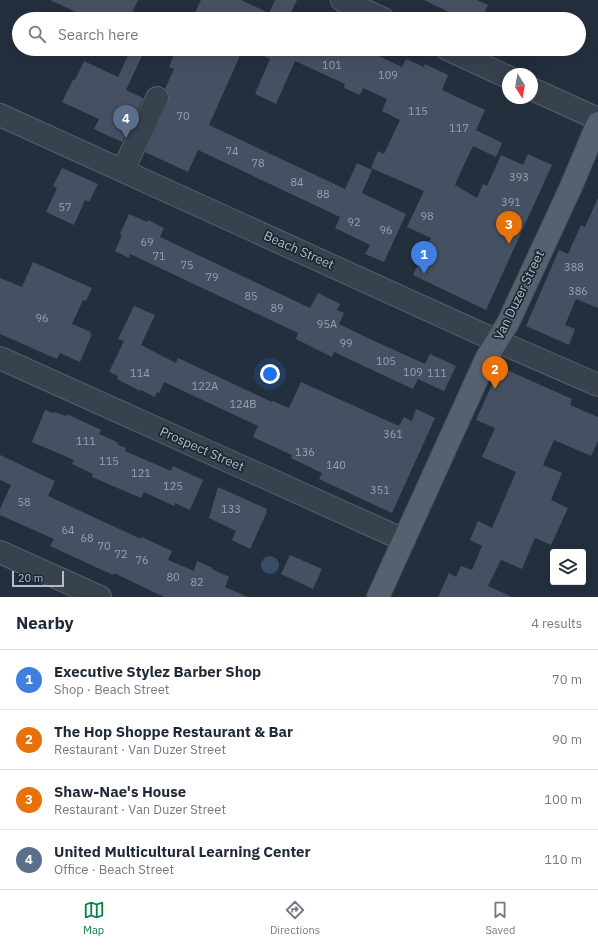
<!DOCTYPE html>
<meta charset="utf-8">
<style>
body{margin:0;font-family:"IBM Plex Sans",sans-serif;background:#f2f2f3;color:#1f2937}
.controls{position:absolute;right:12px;bottom:12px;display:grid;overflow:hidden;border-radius:4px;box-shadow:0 4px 16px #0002}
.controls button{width:36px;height:36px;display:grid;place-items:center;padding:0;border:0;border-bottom:1px solid #e0e1e3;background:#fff;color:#1f2937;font:20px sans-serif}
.compass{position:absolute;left:502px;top:68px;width:36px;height:36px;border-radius:50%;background:#fff;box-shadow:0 4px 16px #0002;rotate:169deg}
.scale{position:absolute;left:12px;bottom:10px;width:52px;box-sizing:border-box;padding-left:4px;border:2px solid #b4bcc9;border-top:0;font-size:11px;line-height:14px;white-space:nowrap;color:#b4bcc9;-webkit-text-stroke:3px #1d2633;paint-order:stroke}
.you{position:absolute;left:270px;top:374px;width:14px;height:14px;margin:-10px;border:3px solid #fff;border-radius:50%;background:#1a73e8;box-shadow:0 0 0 6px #1a73e833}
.badge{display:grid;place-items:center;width:26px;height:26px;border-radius:50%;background:#0b8043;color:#fff;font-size:13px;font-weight:700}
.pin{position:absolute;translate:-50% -33px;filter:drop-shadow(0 1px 2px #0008)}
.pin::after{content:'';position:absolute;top:21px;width:14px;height:12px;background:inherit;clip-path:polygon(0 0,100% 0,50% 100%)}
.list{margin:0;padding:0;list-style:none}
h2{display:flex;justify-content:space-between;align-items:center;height:52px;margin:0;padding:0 16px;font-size:17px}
h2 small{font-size:13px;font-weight:400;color:#747a83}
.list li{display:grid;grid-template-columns:26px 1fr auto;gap:12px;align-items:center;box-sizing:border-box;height:60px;padding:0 16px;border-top:1px solid #e0e1e3}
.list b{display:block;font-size:15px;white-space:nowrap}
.list p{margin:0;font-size:13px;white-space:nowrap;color:#747a83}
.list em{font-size:13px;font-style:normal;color:#747a83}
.icon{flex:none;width:22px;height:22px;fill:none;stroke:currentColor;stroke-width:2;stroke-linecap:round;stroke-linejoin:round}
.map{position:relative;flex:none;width:598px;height:597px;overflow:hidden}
.search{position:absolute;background:#fff;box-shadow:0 4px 16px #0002;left:12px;right:12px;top:12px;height:44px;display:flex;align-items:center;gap:10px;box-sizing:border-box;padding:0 14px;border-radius:22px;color:#747a83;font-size:15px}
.sheet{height:292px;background:#fff}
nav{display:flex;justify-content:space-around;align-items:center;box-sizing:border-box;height:56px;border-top:1px solid #e0e1e3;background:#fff;font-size:11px;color:#747a83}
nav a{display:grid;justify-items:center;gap:2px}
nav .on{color:#0b8043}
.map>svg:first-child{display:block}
</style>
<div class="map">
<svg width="598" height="597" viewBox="0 0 598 597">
<rect width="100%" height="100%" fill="#242f3e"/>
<path fill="#394c67" d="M261 565a9 9 0 1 1 18 0a9 9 0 1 1-18 0Z"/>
<path fill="#455162" d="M50,0H138L129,19H91Z
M201,0H241L269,13L275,0H297L288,19H192Z
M424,0H477L488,5L481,19H463Z
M131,49H145L126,90L143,98L122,142L94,129L99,119L62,102L73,80H75L84,61L118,77Z
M176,49H243L209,125L345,189L357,163L372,170L362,193L406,214L384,262L365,254L370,245L335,228L340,217L198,150L188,172L145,152L168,103L169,97L167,91L165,89L174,69L169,67Z
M248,49H364L402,67L406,59L424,67L425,64L448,75L442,90L485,110L476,130L502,143L496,157L473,146L462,169L455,185L477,198L483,184L487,186L501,155L523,165L528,154L552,165L486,310L413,275L431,238L407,227L424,191L371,168L378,151L384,154L400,120L382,111L387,99L363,88L360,95L344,88L345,84L295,61L276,104L255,94L270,59Z
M62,168L98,184L89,202L85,200L74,225L46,212L57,188L53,186Z
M598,198V308L576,299L565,325L575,329L569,345L526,326L559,250L568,254L581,225L585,227Z
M129,214L147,222L148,220L164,228L160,237L310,308L318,293L340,304L337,310L344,313L339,324L372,340L425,364L430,354L456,366L444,391L418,379L413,389L334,352L332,357L296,339L298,333L130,254L129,258L115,251L122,235L120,234Z
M33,262L92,288L86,301L83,300L72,324L91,332L90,334H92L80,362L60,353L57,359L0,334V278L22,287Z
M134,306L155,315L141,345L176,363L178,358L272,402L273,401L289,408L301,382L399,426L404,417L412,421L416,409L435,418L392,513L319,479L322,473L291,458L292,455L253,437L258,426L164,382L159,393L157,392L155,397L141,390L140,391L117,379L118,376L109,372L124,341L118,339Z
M500,367L572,399L570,405L598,417V441L591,456L554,440L543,465L562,473L551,500L568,508L551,545L535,538L522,569L501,560L488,586L512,597H438L449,573L456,577L461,566L472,570L482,546L470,540L478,521L492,528L516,472L482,457L495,428L476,420Z
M45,410L53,413L55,412L66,416L67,414L101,430L99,434L117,442L118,445L126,448L125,451L171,471L173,466L203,480L190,510L175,503L174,506L144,492L141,498L92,477L93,474L72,464L74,460L32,442Z
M0,455L55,481L48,496L141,539L142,537L172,551L168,560L194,571L197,561L213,568L212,569L229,577L225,587L248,597H164L114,573L113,575L50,546L54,539L0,515V509L11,485L0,480Z
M218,487L267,509L266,511L267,512L250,549L232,540L236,531L209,518Z
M290,555L322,569L313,589L281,574Z"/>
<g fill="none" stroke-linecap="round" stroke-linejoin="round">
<defs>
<path id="minor" d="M342,0L383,19
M447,49L508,77
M532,89L598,119
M0,115L497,341L598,385
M123,170L157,98
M0,358L404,540
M0,552L100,597"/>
<path id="major" d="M378,597L487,357L508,323L570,189L598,123"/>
</defs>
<use href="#minor" stroke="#565f6c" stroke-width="24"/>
<use href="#major" stroke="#414a57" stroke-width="24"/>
<use href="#minor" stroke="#38414e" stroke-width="22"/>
<use href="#major" stroke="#56606e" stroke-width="22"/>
</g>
<g text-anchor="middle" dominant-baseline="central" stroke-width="3.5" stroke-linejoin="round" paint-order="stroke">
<g font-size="11" fill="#98a1af">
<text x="332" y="65">101</text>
<text x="388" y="75">109</text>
<text x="418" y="111">115</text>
<text x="183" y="116">70</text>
<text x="459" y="128">117</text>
<text x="232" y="151">74</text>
<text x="258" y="163">78</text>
<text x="519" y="177">393</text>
<text x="297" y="182">84</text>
<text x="323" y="194">88</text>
<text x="511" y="202">391</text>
<text x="65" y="207">57</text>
<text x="427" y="216">98</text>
<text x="354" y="222">92</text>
<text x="386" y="230">96</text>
<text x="147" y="242">69</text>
<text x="159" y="256">71</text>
<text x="187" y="265">75</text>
<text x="574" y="267">388</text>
<text x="212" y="277">79</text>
<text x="578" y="291">386</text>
<text x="251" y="296">85</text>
<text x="277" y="308">89</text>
<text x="42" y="318">96</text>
<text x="327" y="324">95A</text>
<text x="346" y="343">99</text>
<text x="386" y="361">105</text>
<text x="413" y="372">109</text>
<text x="140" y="373">114</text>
<text x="437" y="373">111</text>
<text x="205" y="386">122A</text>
<text x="243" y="404">124B</text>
<text x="393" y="434">361</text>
<text x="86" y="441">111</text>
<text x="305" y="452">136</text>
<text x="109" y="461">115</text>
<text x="336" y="465">140</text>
<text x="141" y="473">121</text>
<text x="173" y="486">125</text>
<text x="380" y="490">351</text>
<text x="24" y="502">58</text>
<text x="231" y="509">133</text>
<text x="68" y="530">64</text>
<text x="87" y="538">68</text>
<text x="104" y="546">70</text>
<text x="121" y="554">72</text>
<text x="142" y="560">76</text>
<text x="173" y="577">80</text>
<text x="197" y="582">82</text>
</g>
<g font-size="13" fill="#b4bcc9" stroke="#1d2633">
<text transform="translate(299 250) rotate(24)">Beach Street</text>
<text transform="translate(519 295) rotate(-64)">Van Duzer Street</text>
<text transform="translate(202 449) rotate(24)">Prospect Street</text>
</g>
</g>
</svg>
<div class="controls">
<button><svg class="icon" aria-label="layers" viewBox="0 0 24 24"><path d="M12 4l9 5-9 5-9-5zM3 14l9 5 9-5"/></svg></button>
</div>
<svg class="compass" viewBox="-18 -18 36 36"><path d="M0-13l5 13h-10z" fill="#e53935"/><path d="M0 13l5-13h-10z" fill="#747a83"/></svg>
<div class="scale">20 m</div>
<div class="you"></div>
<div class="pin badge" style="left:424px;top:274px;background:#3f7fe0">1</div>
<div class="pin badge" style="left:495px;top:389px;background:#e8710a">2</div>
<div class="pin badge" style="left:509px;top:244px;background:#e8710a">3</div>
<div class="pin badge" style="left:126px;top:138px;background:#5c6f8a">4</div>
<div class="search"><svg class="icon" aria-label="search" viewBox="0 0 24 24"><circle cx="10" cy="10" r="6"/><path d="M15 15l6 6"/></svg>Search here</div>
</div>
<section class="sheet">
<h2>Nearby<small>4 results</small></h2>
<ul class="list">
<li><span class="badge" style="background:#3f7fe0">1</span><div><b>Executive Stylez Barber Shop</b><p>Shop · Beach Street</p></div><em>70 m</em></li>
<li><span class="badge" style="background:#e8710a">2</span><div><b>The Hop Shoppe Restaurant &amp; Bar</b><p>Restaurant · Van Duzer Street</p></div><em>90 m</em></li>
<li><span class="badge" style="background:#e8710a">3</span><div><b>Shaw-Nae's House</b><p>Restaurant · Van Duzer Street</p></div><em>100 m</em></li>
<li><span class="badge" style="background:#5c6f8a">4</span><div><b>United Multicultural Learning Center</b><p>Office · Beach Street</p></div><em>110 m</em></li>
</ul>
</section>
<nav>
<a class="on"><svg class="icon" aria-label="map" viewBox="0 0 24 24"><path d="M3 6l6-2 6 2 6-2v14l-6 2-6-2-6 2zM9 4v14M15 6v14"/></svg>Map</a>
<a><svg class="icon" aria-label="directions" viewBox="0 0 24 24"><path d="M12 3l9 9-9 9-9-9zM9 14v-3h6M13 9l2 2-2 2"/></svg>Directions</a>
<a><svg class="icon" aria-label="saved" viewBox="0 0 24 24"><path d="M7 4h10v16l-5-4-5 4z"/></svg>Saved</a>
</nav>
